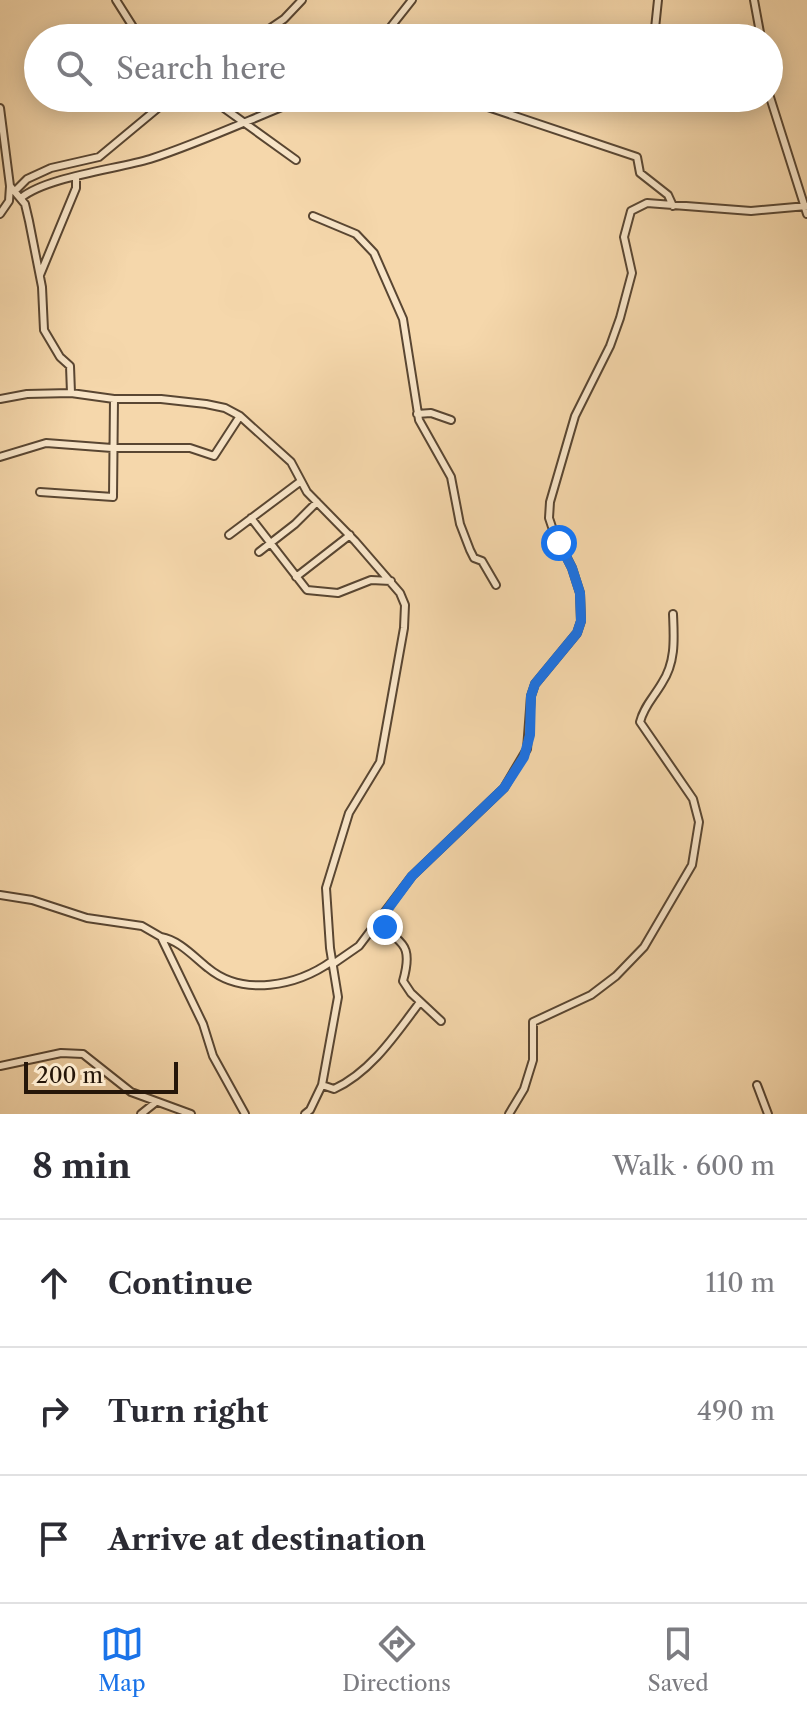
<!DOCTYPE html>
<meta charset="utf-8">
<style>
body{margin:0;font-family:"Libre Caslon Text",serif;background:#f7f7f7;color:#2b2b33}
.scale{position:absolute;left:24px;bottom:20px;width:154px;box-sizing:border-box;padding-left:8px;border:4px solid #251609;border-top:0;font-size:22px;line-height:28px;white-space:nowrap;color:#251609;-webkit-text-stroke:6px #f8e5c8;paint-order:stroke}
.stop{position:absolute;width:24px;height:24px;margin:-18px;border:6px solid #1a73e8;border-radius:50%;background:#fff}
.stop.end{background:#1a73e8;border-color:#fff;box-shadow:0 2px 8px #0008}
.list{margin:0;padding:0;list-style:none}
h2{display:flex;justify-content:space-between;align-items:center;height:104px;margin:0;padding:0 32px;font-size:34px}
h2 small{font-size:26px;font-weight:400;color:#7c7c81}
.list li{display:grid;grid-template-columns:52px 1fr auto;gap:24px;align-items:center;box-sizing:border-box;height:128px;padding:0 32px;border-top:2px solid #e1e1e2}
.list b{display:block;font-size:30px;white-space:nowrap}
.list em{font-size:26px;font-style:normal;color:#7c7c81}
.icon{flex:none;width:44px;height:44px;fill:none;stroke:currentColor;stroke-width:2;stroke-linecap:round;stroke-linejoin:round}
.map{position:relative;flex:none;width:807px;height:1114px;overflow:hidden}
.search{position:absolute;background:#fff;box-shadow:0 4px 20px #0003;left:24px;right:24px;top:24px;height:88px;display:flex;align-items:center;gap:20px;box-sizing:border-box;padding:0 28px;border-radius:44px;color:#7c7c81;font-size:30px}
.sheet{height:488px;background:#fff}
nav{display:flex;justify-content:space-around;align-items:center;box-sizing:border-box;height:112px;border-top:2px solid #e1e1e2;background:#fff;font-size:22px;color:#7c7c81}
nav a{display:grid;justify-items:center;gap:4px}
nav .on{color:#1a73e8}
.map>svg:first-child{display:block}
</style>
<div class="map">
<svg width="807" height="1114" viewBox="0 0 807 1114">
<rect width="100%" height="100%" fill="#f5d7ab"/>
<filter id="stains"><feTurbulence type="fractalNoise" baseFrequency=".0025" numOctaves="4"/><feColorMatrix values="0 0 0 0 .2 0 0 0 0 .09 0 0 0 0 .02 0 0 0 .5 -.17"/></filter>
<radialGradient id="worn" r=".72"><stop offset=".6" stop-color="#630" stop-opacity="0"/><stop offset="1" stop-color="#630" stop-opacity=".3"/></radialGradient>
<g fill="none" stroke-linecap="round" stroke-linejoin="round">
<defs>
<path id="minor" d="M116,0L140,38
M754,0L761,38
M256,38L284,19L302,0
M382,38L412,0
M654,38L658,0
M769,94L807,214
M210,98L296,160
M461,98L637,157L640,173L668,195L673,206
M0,108L10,186L9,201L0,214
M10,186L25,204L29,221L42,287L44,330L60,357L70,366L71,393L114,399H161L206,404L225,408L240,416L291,462L307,492L355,541L400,593L405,605L404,628L380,762L349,813L326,888L330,948L338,997L322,1085L310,1110L305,1114
M15,191L27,179L51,168L99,157L170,98
M21,198C46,177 117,169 150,159C202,142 253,118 304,98
M313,216L356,234L374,253L403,319L419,420L451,477L460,524L470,550L474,558L482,561L496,585
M40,275L76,188V178
M0,399L27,394L71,393
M417,414L431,413L451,420
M0,457L46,443L112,448H190L214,456L240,416
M40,492L113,497L114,399
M251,518L307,590L338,593L371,580L391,581
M229,535L301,481
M259,552L295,524L317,502
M296,577L350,535
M0,895L32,900L87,918L142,926L161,937L203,1024L213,1056L245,1114
M382,917C388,946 417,932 403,981L411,993L441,1021
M161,937C179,940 194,957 208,968C243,997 297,986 332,961
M333,964L359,946L412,876L504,788L527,749L531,696L535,684L577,633L581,621L580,593L572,568L553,530L549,518L550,502L575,416L610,346L620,318L632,273L624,237L631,211L647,203L751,211L807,206
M0,1066L61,1053L83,1054L131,1092L191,1114
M322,1085L334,1089C371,1072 396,1034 420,1002
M757,1085L768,1114
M141,1114L156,1102
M509,1114L524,1089L533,1060V1022L591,995L616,976L644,947L692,865L699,822L693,799L640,722C644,706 654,697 662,683C676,662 674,638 673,614"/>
</defs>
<use href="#minor" stroke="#594632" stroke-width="10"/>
<use href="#minor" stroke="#f8e5c8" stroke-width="6"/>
</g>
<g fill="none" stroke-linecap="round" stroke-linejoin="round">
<path stroke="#1a73e8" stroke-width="10" d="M385,927L382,917L412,876L504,788L524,757L530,735L531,696L535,684L577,633L581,621L580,593L572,568L559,543"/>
</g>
<rect width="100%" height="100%" filter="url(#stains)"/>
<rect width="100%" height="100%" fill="url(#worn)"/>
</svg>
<div class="scale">200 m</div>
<div class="stop" style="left:559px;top:543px"></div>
<div class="stop end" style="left:385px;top:927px"></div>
<div class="search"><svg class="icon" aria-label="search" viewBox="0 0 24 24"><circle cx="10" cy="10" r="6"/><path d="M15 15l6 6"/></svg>Search here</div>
</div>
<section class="sheet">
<h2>8 min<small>Walk · 600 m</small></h2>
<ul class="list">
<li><svg class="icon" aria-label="ahead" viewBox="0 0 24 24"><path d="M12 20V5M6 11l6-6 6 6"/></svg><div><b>Continue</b></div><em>110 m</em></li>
<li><svg class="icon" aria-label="right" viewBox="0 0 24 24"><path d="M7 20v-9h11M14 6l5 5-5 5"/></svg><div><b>Turn right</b></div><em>490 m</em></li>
<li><svg class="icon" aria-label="arrive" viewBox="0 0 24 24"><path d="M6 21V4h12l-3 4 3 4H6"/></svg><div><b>Arrive at destination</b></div></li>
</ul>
</section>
<nav>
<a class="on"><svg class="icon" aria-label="map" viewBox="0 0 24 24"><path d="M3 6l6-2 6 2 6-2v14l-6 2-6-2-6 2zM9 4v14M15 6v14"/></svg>Map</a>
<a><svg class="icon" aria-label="directions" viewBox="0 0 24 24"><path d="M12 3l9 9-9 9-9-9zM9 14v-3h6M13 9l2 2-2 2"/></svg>Directions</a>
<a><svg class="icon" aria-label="saved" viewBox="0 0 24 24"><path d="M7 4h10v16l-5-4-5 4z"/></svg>Saved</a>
</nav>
